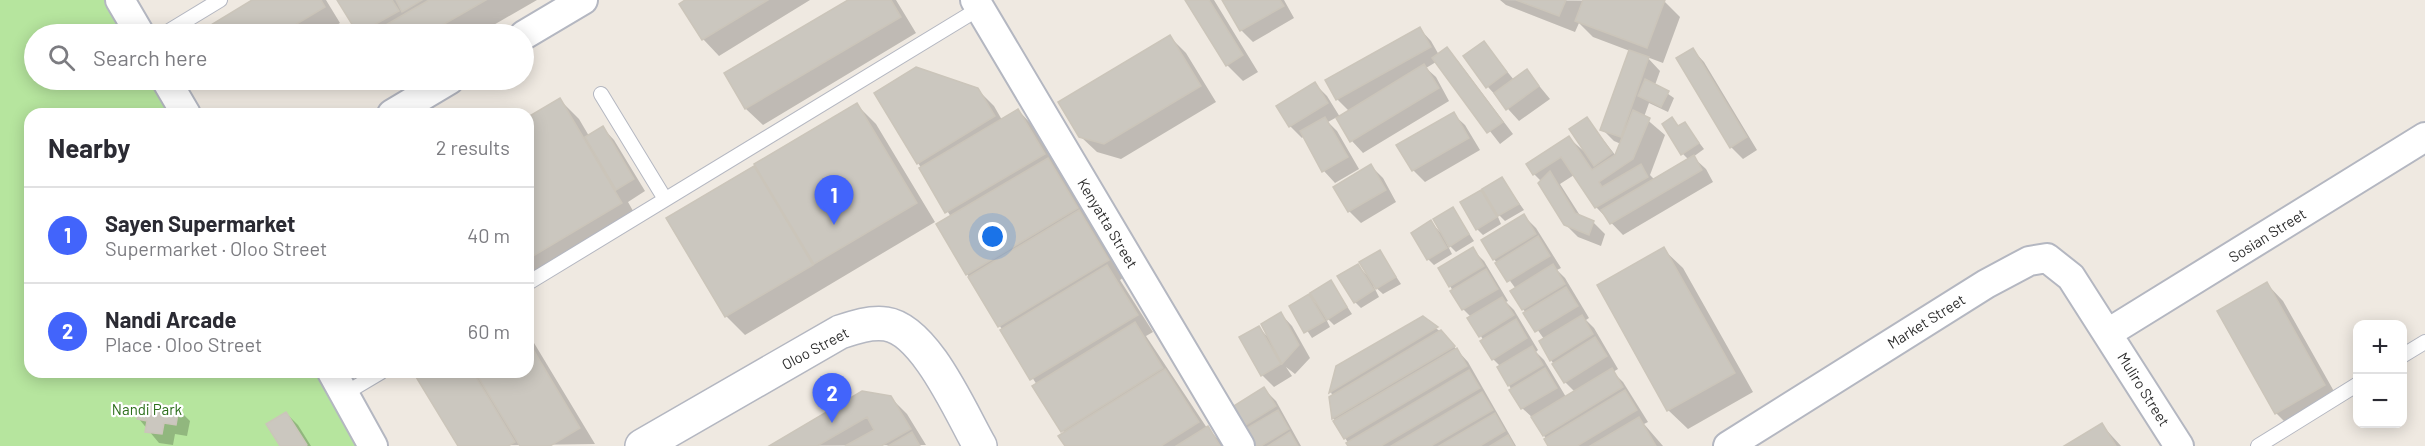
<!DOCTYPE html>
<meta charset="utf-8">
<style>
body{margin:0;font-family:Barlow,sans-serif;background:#f7f7f7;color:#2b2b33}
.controls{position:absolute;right:18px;bottom:18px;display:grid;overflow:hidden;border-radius:12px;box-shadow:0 3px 15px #0003}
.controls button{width:54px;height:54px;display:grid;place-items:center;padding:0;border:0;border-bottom:2px solid #e1e1e2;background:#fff;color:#2b2b33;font:30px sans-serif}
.you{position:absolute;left:993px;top:237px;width:21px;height:21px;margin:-15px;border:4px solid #fff;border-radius:50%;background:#1a73e8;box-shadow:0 0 0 9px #1a73e833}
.badge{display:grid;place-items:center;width:39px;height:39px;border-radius:50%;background:#4264fb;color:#fff;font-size:20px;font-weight:700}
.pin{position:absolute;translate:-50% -50px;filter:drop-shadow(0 2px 3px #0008)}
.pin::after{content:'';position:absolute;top:32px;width:21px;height:18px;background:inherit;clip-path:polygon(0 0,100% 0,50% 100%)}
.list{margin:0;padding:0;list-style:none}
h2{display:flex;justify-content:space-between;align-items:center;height:78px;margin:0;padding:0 24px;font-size:26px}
h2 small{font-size:20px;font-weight:400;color:#7c7c81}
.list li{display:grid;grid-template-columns:39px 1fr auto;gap:18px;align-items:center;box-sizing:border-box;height:96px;padding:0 24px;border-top:2px solid #e1e1e2}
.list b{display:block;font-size:22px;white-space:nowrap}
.list p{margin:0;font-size:20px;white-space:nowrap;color:#7c7c81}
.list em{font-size:20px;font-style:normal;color:#7c7c81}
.icon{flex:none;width:33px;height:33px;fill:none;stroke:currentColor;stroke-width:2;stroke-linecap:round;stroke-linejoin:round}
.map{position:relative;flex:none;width:2425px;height:446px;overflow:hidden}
.search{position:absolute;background:#fff;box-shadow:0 3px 15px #0003;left:24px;top:24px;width:510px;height:66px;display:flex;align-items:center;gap:15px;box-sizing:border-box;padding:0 21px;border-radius:33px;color:#7c7c81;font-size:22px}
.panel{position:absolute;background:#fff;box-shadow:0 3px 15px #0003;left:24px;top:108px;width:510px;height:270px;border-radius:18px}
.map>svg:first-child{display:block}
</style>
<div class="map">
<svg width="2425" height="446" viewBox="0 0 2425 446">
<rect width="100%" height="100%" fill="#efe9e1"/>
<path fill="#b6e59e" d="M0,0H117L137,34H34V80H163L183,114H30V372H328L368,446H0Z"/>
<path fill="#0003" d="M255,0H326L340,23L322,34H211L208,29Z
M339,0H537L478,34H359Z
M688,0H810L719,56L703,39Z
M851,0H896L916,33L763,125L746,109L726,74Z
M1187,0H1214L1258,72L1243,81L1227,65Z
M1224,0H1284L1294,18L1253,42L1242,31Z
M1500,0L1664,1L1680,17L1663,63L1647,57L1660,71L1655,85L1674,98L1668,112L1649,103L1644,117L1665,135L1650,175L1655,180L1689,160L1683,154L1672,119L1679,127L1685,124L1704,149L1693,157L1706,169L1713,182L1623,235L1596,207L1574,175L1560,184L1581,217L1593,222L1605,234L1601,246L1578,237L1566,225L1541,181L1534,174L1569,138L1587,154V119L1616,156L1621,144L1614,141L1602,129L1630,51L1593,37L1579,23L1575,32L1506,5Z
M1420,29L1431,41L1439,55L1446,49L1458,61L1513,134L1500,144L1436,62L1426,68L1436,77L1449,101L1363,153L1352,141L1337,117L1328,122L1337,131L1359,169L1335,183L1324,171L1304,136L1302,138L1290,126L1315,84L1327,96L1340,117L1349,111L1337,99Z
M1170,37L1186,53L1216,102L1121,159L1097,152L1080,136Z
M1484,43L1514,80L1527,71L1550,99L1519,121L1488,87Z
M1693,50L1704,62L1757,150L1743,159L1731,147Z
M392,80H402L396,83Z
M977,89L994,106L1002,120L1018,110L1034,127L1124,277L1120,280L1153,332L1146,336L1207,428L1225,446H1066L1065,434L1037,385L967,274L951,217L876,94Z
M560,100L579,119L589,136L603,128L614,140L645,191L628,202L640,223L528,290V119Z
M857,105L876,124L935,222L745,335L726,316L668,219Z
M1453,114L1465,125L1480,150L1425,182L1413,170Z
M1371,166L1383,178L1396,202L1361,223L1349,211Z
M1502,179L1524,210L1505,221L1496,212L1501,224L1483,235L1477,229L1481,192L1490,201Z
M1453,209L1474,241L1456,252L1446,242L1452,254L1434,265L1428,259L1431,222L1440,232Z
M1524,216L1536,228L1561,268L1557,270L1565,278L1589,318L1586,320L1594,328L1618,369L1613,372L1623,382L1648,422L1644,424L1663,446H1550L1535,420L1522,408L1499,368L1501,367L1493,359L1471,317L1463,309L1440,268L1472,249L1484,261L1508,301L1506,302L1514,310L1538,350L1536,352L1544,360L1566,397L1575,392L1565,382L1551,360L1544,339L1523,309L1516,289L1494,259Z
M1663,249L1683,268L1753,392L1688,429L1668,410Z
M1380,252L1401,284L1383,294L1373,285L1379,297L1361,308L1355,302L1358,266L1367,275Z
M1331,282L1352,314L1334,325L1324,315L1330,327L1312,338L1291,306L1309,296L1318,305Z
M2267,284L2283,301L2340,402L2292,429L2276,413Z
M1281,314L1292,326L1310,358L1295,374L1286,367L1292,376L1274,387L1262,375L1259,328L1269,338Z
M1422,318L1441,332L1468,362L1516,446H1350L1333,418L1334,396L1331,393L1337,367Z
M528,333L595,444L460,446L415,372H528Z
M1264,389L1276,401L1301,446H1252L1242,427Z
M890,397L907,414L926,445L772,446Z
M178,409L190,421L187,436L175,434L173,445L159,443L139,419Z
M286,413L298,425L311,446H282Z
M2102,425L2121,446H2067Z"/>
<path fill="#cbc7bf" stroke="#cbc5ba" stroke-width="1.5" d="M252,0H321L325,7L280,34H210L206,28Z
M337,0H392L399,11L358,34Z
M396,0H422L402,12Z
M429,0H486L427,34H370Z
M685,0H768L702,40L679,4Z
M848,0H891L901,17L745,109L724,73Z
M1185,0H1209L1243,55L1226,66Z
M1222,0H1280L1284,6L1240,31Z
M1516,0H1566L1559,16Z
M1583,0H1665L1647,48L1575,21Z
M1420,27L1431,47L1336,100L1325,80Z
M1170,35L1201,86L1104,144L1079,137L1058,102Z
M1484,41L1507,72L1486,88L1463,56Z
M1447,47L1503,122L1487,133L1432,58Z
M1693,48L1747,137L1730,148L1676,58Z
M1629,50L1649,57L1621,137L1600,130Z
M1424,64L1439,88L1350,142L1336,118Z
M916,67L978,88L995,116L917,164L874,93Z
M1527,69L1539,86L1506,110L1494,93Z
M1645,79L1669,91L1661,107L1638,96Z
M1315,82L1328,103L1289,127L1276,106Z
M560,98L622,203L528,259V117Z
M857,103L917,203L814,264L754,164Z
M1018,109L1045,154L945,213L919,168Z
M1633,110L1650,118L1633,159L1599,182L1602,187L1641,164L1648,177L1595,208L1561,157L1533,175L1526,164L1569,136L1592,170L1615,155Z
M1454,112L1469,138L1412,171L1396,145Z
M1325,117L1348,157L1322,172L1300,131Z
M1587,117L1612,153L1594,166L1569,129Z
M1672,117L1678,126L1685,122L1699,143L1681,155L1662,124Z
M603,126L634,179L616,190L585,137Z
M1694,155L1702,170L1610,224L1601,210Z
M1048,158L1078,208L966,275L936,224Z
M1371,164L1386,190L1348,212L1333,187Z
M754,166L813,265L725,317L666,218Z
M1550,171L1575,213L1594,221L1589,235L1564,225L1538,183Z
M1502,177L1519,204L1498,216L1482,189Z
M1481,190L1497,217L1476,230L1460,202Z
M1453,207L1469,234L1449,247L1433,219Z
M1079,210L1109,260L998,327L968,277Z
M1524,214L1536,234L1493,260L1481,240Z
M1431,220L1447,248L1427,260L1411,233Z
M1538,236L1550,256L1507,282L1495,263Z
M1473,247L1484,266L1449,287L1438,268Z
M1664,247L1735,373L1667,411L1597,285Z
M1380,250L1396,277L1376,289L1359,262Z
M1358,264L1374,290L1354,303L1337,276Z
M1553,264L1565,284L1522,310L1510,291Z
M1107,265L1138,315L1030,380L1000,330Z
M1486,269L1498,289L1462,310L1450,291Z
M1331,280L1347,307L1327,320L1310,293Z
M2267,282L2325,385L2275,414L2217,311Z
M1566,287L1578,306L1535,332L1523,313Z
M1309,294L1325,321L1304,333L1289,306Z
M1502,297L1514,315L1479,337L1467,318Z
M1281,312L1299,345L1282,364L1261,324Z
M1582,315L1593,334L1550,361L1539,341Z
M1423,316L1438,327L1329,393L1336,366Z
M1516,319L1527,338L1492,360L1480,341Z
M1135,322L1163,368L1061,432L1032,386Z
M1259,326L1281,364L1261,376L1239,337Z
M1441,330L1455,346L1332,419L1329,397Z
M1595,337L1607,356L1564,383L1552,364Z
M528,341L580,428L550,446H520L475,372H528Z
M1532,346L1543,365L1508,386L1497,367Z
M1457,348L1467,366L1344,439L1333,421Z
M1545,368L1557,388L1521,409L1509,390Z
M1612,368L1623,387L1543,436L1531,417Z
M1165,369L1199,422L1161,446H1065L1058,436Z
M1469,370L1480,388L1381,446H1348L1346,443Z
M413,372H473L515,442L508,446H458Z
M1264,387L1276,406L1241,428L1229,409Z
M1625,390L1637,410L1577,446H1548L1544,439Z
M862,391L891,396L911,429L881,446H845L874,430L867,417L817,446H769Z
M1482,392L1493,410L1431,446H1391Z
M141,401L179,408L176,425L164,423L162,434L145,432L147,421L137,419Z
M1278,410L1289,429L1261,446H1251L1242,431Z
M286,412L307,445L306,446H280L266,424Z
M1495,413L1505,431L1480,446H1439Z
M1639,417L1656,446H1590Z
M2102,423L2116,446H2064Z
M1208,426L1220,446H1176Z
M912,432L920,446H888Z
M1290,432L1298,446H1268Z
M1508,435L1514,446H1490Z"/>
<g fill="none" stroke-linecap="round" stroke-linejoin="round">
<defs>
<path id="service" d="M164,34L220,0
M601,94L665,199
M528,283L980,8
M2402,356L2425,342
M344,394L381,372
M2258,446L2358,384"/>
<path id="minor" d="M120,0L140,34
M975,0L1240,446
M524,35L583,0
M166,80L186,114
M392,114L449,80
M2108,333L2425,137
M332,372L373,446
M1728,446L1986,284L2029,261L2047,258L2071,277L2179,446"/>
<path id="tertiary" d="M642,446L840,332C855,327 870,322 886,324C926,330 961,413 980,446"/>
</defs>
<use href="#service" stroke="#b4b7c1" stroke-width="16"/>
<use href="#minor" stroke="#b4b7c1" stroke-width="32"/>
<use href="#tertiary" stroke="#b4b7c1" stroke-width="36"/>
<use href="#service" stroke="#fff" stroke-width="14"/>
<use href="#minor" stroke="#fff" stroke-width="28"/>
<use href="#tertiary" stroke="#fff" stroke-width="33"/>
</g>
<g text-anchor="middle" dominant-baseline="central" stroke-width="4.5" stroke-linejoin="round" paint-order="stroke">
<g font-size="15" fill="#2e2e2e" stroke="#fff">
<text transform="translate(1108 223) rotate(59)">Kenyatta Street</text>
<text transform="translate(2267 235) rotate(-32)">Sosian Street</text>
<text transform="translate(1926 321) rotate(-32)">Market Street</text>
<text transform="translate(815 348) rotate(-28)">Oloo Street</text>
<text transform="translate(2144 389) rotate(58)">Muliro Street</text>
</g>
<g font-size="15" fill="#2c6e1b" stroke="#fff">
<text x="147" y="409">Nandi Park</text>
</g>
</g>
</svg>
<div class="controls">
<button>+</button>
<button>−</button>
</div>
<div class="you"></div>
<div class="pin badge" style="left:834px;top:225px">1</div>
<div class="pin badge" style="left:832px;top:423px">2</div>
<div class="search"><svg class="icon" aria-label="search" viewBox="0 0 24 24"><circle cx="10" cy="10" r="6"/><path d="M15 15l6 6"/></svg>Search here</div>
<section class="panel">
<h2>Nearby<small>2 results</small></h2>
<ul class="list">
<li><span class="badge">1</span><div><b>Sayen Supermarket</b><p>Supermarket · Oloo Street</p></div><em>40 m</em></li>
<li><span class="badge">2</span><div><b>Nandi Arcade</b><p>Place · Oloo Street</p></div><em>60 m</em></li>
</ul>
</section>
</div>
